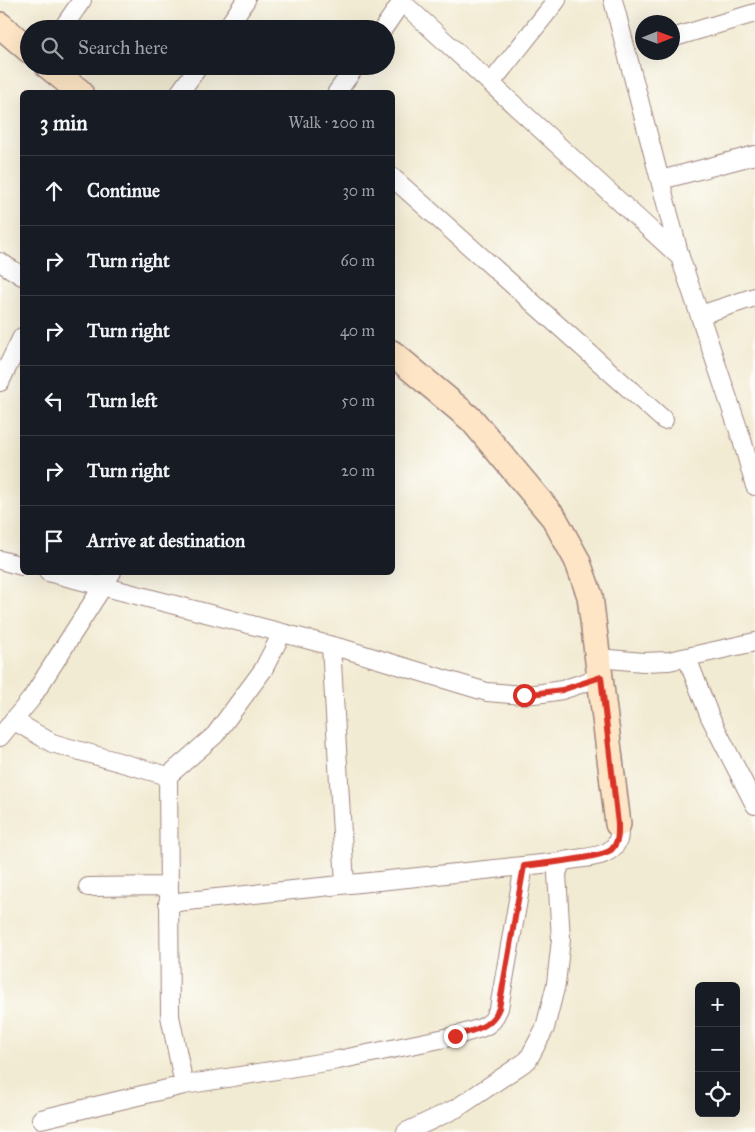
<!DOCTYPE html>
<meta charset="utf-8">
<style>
body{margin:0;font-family:"IM FELL Great Primer",serif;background:#242831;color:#f1f3f6}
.controls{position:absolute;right:15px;bottom:15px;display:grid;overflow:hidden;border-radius:8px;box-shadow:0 5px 20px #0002}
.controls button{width:45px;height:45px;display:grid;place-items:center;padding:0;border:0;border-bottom:1px solid #363941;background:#171b24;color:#f1f3f6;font:25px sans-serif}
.compass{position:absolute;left:635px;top:15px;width:45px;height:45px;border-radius:50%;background:#171b24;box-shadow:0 5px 20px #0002;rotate:89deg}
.stop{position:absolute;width:15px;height:15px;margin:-11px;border:4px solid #d93025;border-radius:50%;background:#fff}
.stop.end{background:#d93025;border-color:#fff;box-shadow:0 1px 5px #0008}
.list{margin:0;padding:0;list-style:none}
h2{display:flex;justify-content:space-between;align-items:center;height:65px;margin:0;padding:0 20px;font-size:21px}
h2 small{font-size:16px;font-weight:400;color:#9ea1a6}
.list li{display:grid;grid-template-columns:32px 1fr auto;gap:15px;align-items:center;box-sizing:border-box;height:70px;padding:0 20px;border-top:1px solid #363941}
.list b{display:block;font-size:19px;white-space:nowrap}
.list em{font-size:16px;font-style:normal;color:#9ea1a6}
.icon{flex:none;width:28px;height:28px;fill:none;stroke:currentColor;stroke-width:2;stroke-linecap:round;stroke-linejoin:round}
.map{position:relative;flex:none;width:755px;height:1132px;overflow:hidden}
.search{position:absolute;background:#171b24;box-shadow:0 5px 20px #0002;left:20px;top:20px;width:375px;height:55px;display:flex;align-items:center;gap:12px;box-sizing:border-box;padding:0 18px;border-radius:28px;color:#9ea1a6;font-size:19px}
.panel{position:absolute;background:#171b24;box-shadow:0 5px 20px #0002;left:20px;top:90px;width:375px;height:485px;border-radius:8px}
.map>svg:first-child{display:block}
</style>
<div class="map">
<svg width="755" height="1132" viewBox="0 0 755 1132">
<rect width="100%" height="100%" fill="#fdfcf7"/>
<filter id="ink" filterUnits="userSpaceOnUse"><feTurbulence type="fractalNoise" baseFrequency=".02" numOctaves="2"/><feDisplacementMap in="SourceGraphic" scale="10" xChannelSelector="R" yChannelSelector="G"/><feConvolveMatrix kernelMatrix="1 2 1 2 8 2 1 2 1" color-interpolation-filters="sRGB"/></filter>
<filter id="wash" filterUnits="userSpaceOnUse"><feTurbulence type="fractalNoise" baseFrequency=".0096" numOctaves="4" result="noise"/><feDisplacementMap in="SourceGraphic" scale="20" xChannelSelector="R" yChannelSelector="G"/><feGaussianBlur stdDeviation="1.12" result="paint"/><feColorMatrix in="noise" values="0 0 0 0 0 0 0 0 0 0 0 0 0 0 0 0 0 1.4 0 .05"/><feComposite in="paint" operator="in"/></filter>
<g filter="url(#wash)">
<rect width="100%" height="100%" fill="#f2ebd3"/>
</g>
<g filter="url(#ink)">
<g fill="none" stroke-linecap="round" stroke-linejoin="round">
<defs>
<path id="street" d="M613,0L680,257L742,440L755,486
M402,2L680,257
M62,29L82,0
M226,29L246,0
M383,29L403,0
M672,38L755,13
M491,83L557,0
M180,92L199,66
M337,92L356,66
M392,177L664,420
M661,180L755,155
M0,262L22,276
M700,315L755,297
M0,382L22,337
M0,560L22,566
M48,572L348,650L487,692L524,695L543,693L562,690L601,677
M331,646L345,884
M598,658L643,662L669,661L755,642
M687,658L710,717L755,805
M13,720L52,743L168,776
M0,737L31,699L112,572
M88,887L168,886
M168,903L561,862
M184,1085L170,1016L168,776L215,735L263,670L282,633
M41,1119L184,1085L338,1060L455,1036L481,1028L487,1025L493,1020L499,1008L524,866
M406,1132L457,1108L528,1060L545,1028L556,984L561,939L557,874L561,862C579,856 610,861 618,840C620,835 618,829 618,824"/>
<path id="secondary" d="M0,25L29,50
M48,66L80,92
M392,353L472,420L554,518L577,560L590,596L618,824"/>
</defs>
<use href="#street" stroke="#9e857f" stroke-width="20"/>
<use href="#secondary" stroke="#9e857f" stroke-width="28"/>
<use href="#street" stroke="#fff" stroke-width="18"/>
<use href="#secondary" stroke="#fde5c5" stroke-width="25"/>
</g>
</g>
<g fill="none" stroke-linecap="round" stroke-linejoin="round" filter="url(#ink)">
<path stroke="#d93025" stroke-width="6" d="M455,1036C474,1030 491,1028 499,1008L524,866C538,864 604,858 612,849C619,841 618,834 618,824L601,677L562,690L524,695"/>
</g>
</svg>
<div class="controls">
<button>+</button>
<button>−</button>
<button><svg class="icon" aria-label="locate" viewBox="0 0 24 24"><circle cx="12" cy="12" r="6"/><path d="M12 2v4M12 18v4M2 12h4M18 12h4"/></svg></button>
</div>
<svg class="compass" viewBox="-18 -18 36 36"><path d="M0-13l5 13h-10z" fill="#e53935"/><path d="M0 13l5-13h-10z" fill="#9ea1a6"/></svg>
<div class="stop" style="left:524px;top:695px"></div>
<div class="stop end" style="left:455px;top:1036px"></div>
<div class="search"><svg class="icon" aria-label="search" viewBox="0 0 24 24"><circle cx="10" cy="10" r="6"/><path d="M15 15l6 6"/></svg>Search here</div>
<section class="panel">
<h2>3 min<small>Walk · 200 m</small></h2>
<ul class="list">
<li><svg class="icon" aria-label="ahead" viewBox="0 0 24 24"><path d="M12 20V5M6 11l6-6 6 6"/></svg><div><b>Continue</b></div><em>30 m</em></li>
<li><svg class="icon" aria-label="right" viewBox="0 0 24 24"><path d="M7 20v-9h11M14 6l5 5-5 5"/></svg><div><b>Turn right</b></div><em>60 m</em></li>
<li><svg class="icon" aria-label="right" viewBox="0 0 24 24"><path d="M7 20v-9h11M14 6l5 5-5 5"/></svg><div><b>Turn right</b></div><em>40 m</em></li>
<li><svg class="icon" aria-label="left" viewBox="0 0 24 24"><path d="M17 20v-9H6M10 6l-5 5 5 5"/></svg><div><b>Turn left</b></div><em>50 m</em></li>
<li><svg class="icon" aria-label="right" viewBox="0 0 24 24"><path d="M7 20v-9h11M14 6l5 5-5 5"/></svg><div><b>Turn right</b></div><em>20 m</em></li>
<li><svg class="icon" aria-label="arrive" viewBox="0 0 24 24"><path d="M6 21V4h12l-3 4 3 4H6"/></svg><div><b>Arrive at destination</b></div></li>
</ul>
</section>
</div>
